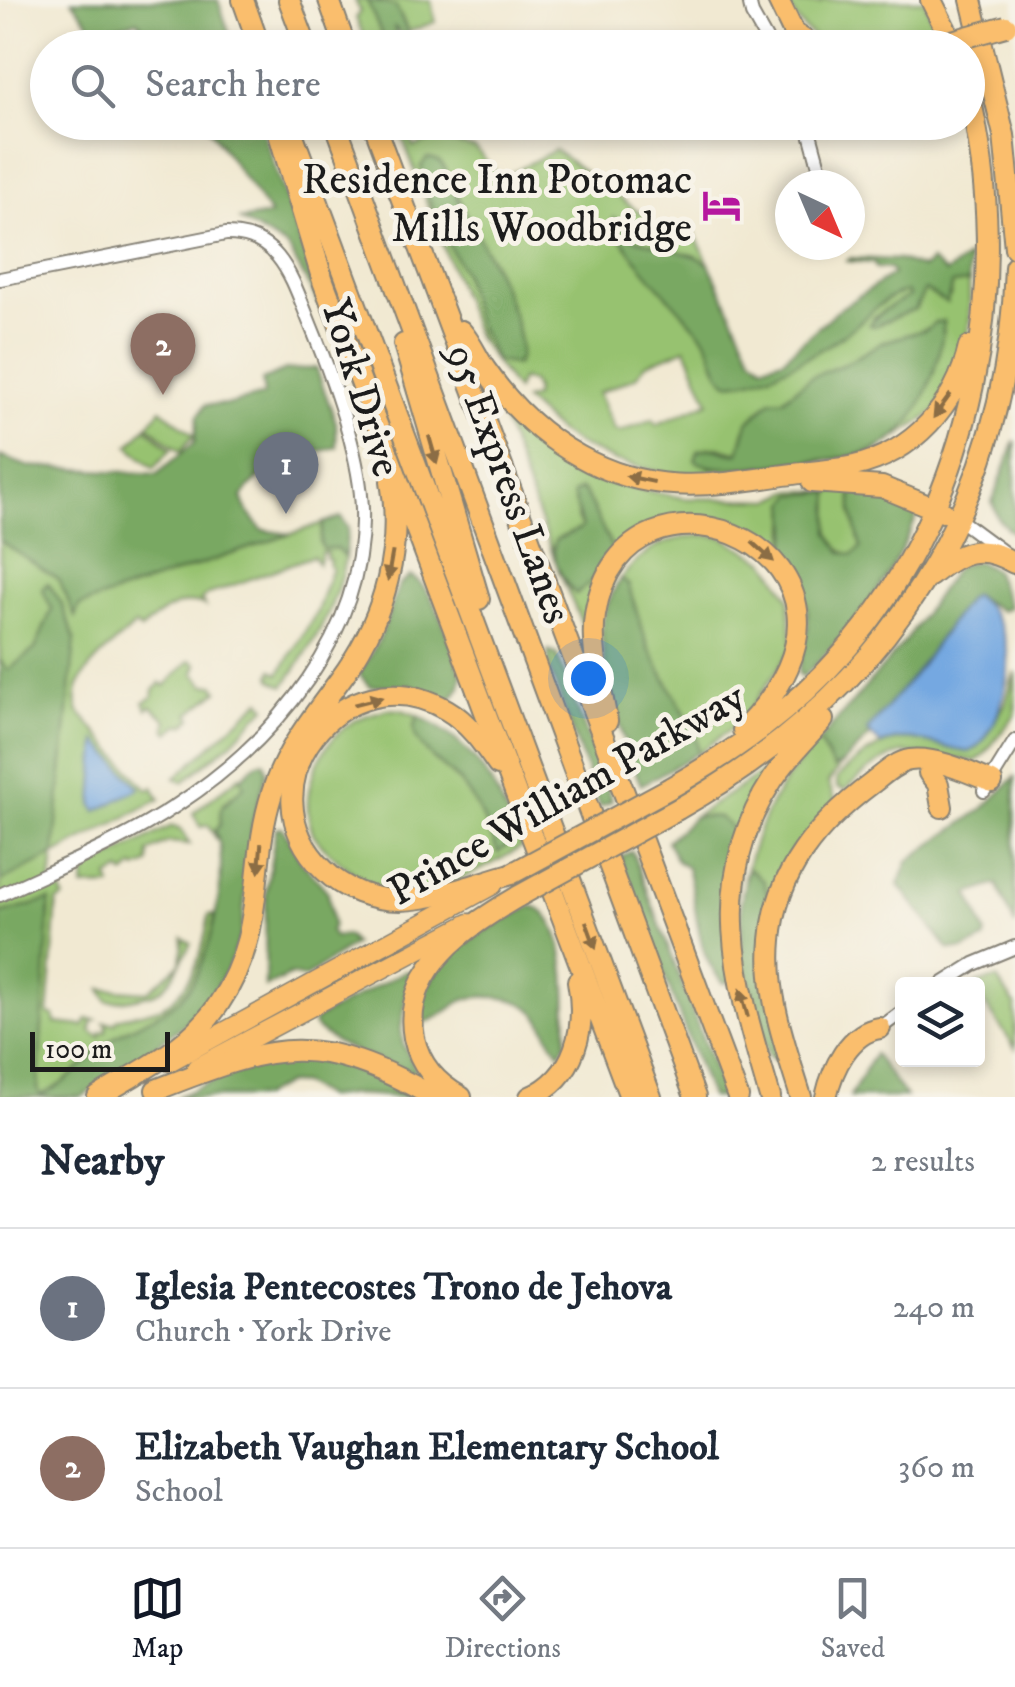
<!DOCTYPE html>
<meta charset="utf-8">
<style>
body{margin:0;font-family:"IM FELL DW Pica",serif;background:#f6f6f7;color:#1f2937}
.controls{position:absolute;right:30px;bottom:30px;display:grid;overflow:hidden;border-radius:10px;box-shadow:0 5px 15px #0003}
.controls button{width:90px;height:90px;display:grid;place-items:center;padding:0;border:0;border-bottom:2px solid #e0e1e3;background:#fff;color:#1f2937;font:50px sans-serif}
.compass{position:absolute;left:775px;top:170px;width:90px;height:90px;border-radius:50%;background:#fff;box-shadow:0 5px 15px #0003;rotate:136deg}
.scale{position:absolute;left:30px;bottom:25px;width:140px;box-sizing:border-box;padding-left:10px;border:5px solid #1c1c1c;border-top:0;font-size:28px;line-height:35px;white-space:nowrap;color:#1c1c1c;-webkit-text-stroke:8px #f7f3e8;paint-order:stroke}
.you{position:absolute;left:588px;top:678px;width:35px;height:35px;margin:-25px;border:8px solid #fff;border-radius:50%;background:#1a73e8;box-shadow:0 0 0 15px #1a73e833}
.badge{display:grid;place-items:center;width:65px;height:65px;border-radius:50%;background:#111827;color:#fff;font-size:32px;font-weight:700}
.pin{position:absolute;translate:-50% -82px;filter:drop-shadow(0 2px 5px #0008)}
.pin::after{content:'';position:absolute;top:52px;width:35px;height:30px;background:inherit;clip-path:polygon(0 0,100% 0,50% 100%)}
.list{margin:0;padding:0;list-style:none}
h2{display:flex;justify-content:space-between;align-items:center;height:130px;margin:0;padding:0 40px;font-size:42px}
h2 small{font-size:32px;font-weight:400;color:#747a83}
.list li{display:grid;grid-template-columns:65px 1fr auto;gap:30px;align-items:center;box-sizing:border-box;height:160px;padding:0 40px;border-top:2px solid #e0e1e3}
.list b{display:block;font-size:38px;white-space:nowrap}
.list p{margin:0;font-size:32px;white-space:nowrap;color:#747a83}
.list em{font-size:32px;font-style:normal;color:#747a83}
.icon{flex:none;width:55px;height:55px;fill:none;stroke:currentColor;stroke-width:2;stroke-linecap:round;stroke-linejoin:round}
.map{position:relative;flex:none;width:1015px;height:1097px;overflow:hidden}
.search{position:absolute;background:#fff;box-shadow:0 5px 15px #0003;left:30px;right:30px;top:30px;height:110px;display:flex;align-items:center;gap:25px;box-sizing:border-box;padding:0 35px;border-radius:55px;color:#747a83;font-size:38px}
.sheet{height:450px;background:#fff}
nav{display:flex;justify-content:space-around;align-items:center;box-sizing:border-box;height:140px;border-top:2px solid #e0e1e3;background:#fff;font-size:28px;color:#747a83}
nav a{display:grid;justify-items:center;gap:5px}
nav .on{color:#111827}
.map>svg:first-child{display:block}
</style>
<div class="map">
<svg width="1015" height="1097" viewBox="0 0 1015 1097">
<rect width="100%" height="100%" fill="#f7f3e8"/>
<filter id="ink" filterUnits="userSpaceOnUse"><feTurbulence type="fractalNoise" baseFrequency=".01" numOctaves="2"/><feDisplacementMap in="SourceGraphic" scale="20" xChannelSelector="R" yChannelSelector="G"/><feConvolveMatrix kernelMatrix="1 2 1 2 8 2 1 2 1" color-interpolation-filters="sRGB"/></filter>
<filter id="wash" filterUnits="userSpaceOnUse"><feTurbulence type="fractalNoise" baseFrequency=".0048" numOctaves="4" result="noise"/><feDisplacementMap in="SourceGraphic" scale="40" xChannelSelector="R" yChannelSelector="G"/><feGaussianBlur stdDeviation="2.25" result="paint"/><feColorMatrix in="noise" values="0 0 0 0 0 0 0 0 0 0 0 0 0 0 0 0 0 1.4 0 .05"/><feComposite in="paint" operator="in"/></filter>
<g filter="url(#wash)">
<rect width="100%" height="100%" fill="#f1e9d2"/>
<path fill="#97c26f" stroke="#5a6f46" stroke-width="2.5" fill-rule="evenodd" d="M355,0H367L387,47H368L356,18L360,11Z
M378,0H431L435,22L408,32L402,18Z
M786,0H797L800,4L821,3L822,0H925L938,39C905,47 843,58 814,37C800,28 794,15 786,0Z
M397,123H407L413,147L435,138L475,148L501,178L555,150L671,236L693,231L709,264L695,256L631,238L618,219L612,221C636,267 679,298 707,341C716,355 715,373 729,382C764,385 829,347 856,325C871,312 887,295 907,292L909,297L873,318L874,326L915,309L925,290L941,300L951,296L952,284L969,282L970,318L965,349L936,411L870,455L707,477L671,475L615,461L578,444L557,431L524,400L534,397L535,389L531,382L521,379L516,391L477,337ZM430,158L444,167L475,233L493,263L512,316L496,360L479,328L462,270L434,214L421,166ZM936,322L944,323C938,346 936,369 926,391C918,409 902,435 884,445C847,466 752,467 709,468L707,448L718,447L739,453L745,430L771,401L783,399L811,377L845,364L883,342L927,329ZM686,348L709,402L656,425L653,419L620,432L614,430L598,393L636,377L645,365Z
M490,386L531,439L577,476L683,498L771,500L790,491H852V511L861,548L853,555C823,549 828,517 830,493L787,503C789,524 783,548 789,567C766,542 733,512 695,519C674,522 654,532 634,538L585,631L558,569L571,590L608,559L613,549L585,493L580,490L577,518L582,528L553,546L555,561Z
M161,409L194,435L180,452L148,425Z
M146,427L171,449L154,468L129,446Z
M0,500L79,606L323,523L320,542L323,549L337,548L345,558C337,607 312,646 284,686L272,680L270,675L273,670L279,674L317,612L332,568L329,566L330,560L326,558L327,553L322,552L318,564L313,556L209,594L201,600L205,606C183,595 157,615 141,630L135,625C113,647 65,676 79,712L148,790L153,787L160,799L54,855L51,884L60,888L64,898L57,902L48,1014L54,1016L55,1023L84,1026L87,1019L96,1020L92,1022L91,1031L100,1037L101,1032H106L107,1024L103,1022L115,1023L117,1019C130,1014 153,1012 163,1006C194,987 204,948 209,915H215C210,952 195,994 160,1013C144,1022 127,1027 112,1039C89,1056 69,1090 39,1096C27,1097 13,1097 0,1097Z
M705,535L722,537L767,562L789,597L792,648L743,720L698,753L696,734L648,647L628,585L620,579C646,548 664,538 705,535Z
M190,660L197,664L194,673L205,685H215L218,691L189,714L192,718L185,725H178L169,733L166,729L167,720L151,706L147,709L144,702L153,697L154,690L161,683L165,686Z
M1015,672V715L983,756L976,761L904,753C879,758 864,774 845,790L837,787V778C860,756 889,733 922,740C946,745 951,750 977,748L1005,704Z
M261,700L266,707L232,742L183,782L175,778Z
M387,709L402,710L419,716L414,724L432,758L458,780L481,812L498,852L517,838L522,847C484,869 446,891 400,892C378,892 354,875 339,861C330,852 319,845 313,833C298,795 318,745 351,723C361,716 376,713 387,709Z
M819,741L833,767L841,765L828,783L836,801L772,907L744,878C758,823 778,780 819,741Z
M766,770L772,772L740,835L719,817L695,816Z
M240,776L245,786L223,804L220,825L215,831L217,840L208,825L201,827L193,813Z
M172,826L181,830L190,844L168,842L149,852V864L136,869L134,867L125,875L121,871L109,877L111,886L83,887L86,870Z
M183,938L191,943L175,973C171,979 164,988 157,992C151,996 114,1003 107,1001L101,989L147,992L181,963Z
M997,979L1015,1005V1048L978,994L976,984Z"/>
<path fill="#79a862" stroke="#4a623f" stroke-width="2.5" d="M72,0H218L234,47H155L138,21L95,31Z
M367,0L396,6L410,38H404L394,26L399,47H387Z
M205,123H260L326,317L288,248L240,220L270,215Z
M427,158C434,159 435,158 441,163C450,172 452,188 458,199C474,228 537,338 516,365L496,361L476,321L462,270L435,219L421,166Z
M614,218L632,238L695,256L709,264L752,356L764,365L783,359L835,312L893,274L889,269L876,268L873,263L847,261L851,258L899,260L923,268L931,261L946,273L968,257L969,282L952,284L947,303L925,290L915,309L874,326L869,325L884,310L909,296L907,292C887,294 871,313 855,326C830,347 762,385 729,382C713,374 715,349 703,335C686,315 609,238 614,218Z
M944,321C940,362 924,421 885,444C857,462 809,459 778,464C757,467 711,473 695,460L698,451C721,443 722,455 739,453L748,422L771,400L783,399L811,377L845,364L883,342L927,329L936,322Z
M316,368L336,422L337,447C299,457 265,463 242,497L246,509L262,530L290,534L79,606L75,617L59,580L0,541V456L27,466L157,474L194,443L198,416L205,405L229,404L264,395L262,380L286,370Z
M1015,441V535L999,520L992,502Z
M580,490L585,493L613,550L593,580L576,594C562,580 550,559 555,540L582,528L573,494Z
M852,491L910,503L918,508V514C893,576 851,632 803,677L798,673L808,628L807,606L785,555L789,531L787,503L793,495L830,492L829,533L841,552L853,555L861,548L852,511Z
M341,517L348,528L345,557L337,548L323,549L320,542L323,523Z
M976,561L994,570L1009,607L1001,611L974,595L967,599L916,672L868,730L871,735L841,765L833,768L819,741L906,640L951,574L958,566Z
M410,576C436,587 452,649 462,675L460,687L452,698L443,699L411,685L370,687L359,674L380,638L399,585Z
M620,579L628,584L648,647L696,734L698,753L641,785C626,753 598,658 602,623C604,607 613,593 620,579Z
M48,583L61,602L75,640L54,855L0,882V660L8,670L35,649L52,609L42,589Z
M548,651L557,654L612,801L600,807L549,668Z
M419,716C476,745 494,782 517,838L498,853C488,827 478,805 461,783C447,767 427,757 416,737C412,729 415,723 419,716Z
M264,761L267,771L253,822L241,935L228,968L209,1000L189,1021L107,1082L81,1097H0V914L50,900L38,1090L41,1095C68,1084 85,1061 107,1043C131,1022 165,1017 185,993C210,965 232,863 215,831L220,825L221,808L244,786L241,778L257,763Z
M1015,777V926L997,884L969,894L986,934L984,940L963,950L948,949L899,885L908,861L984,808Z
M695,816L719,817L740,835L731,982L724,983C693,956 699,904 687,868L677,861L667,841Z
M282,827L302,862L328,892L333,925L330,931L334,937L346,935L354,944L304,978L291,975L265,987L266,893L276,828Z
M632,851L725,1097H710L620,857Z
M750,869L764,881L769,899L780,1056L775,1060L768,1056L742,957L741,903L747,870Z
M532,906C572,918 567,1009 566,1043L560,1053C547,1040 545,1019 530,1008C516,997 478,993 462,1001C448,1009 438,1020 421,1023C422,1012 422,1000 426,991C441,948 495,925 532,906Z
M405,971L411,973L401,1028L403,1044L418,1074C390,1065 330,1047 313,1024L316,1019Z
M874,1054L906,1097H850Z
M294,1058L342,1064L413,1097L355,1094L326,1097L302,1084L288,1083L261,1097H177L229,1074Z"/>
<path fill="#74a8e1" stroke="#48627e" stroke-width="2.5" d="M974,595C1015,626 1015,675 994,723C988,734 982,747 969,752C939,749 910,730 881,745L867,731L916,672L967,599Z
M97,741L140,788L97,811L93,805Z"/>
</g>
<g filter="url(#ink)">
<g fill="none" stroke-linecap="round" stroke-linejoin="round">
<defs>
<path id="minor" d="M749,0L752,14L771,48
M807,122L824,185
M0,279L226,234C282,233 293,283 311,326C332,377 360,454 362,509C366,633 276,740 177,805C122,842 59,867 0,895
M957,518L1003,552
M984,791L1015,741
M942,984L974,964L1015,947
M880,1028L902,1012"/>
<path id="major" d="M169,1062L493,885
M196,1068L469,923"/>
<path id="highway" d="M243,0L260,48
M289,0L307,48
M329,0L346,48
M778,0L794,33L816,48
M931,0L955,48
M971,0L1004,135L1015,248
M288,122L651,1097
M335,122L695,1097
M373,122L738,1097
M276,124L323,281L630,1097
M461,331C471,342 477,357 485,369C510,405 541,435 579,456C646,494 706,487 778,476C803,472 829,471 854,466C913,453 956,405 969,347
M404,344L479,599
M812,482L882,487L943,512
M930,576C959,552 979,542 1014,563
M607,721C601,687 590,649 595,615C621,435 918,555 743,730
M498,765C484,745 468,722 447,710C343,649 238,787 324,870C344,890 372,900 400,900C438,899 475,884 511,874
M929,773L938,784L942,807
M670,788C735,751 793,710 843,653C975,504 1015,280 968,89
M678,809C885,693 1008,508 1015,267
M156,1090C277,1042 317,1031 434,1097
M98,1097C141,1070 189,1049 218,1005C268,931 248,869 272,793C287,745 319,710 347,670C385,615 403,547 391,481
M461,1097C437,1084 420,1066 414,1038C401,969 468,926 519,896
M530,1097C576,1077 587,1027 578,981
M770,1097C738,987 704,884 773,779C787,758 806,739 823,720
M801,1097C785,1045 766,995 771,940C776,872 819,823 871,784C883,775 896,762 910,760C936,757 968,772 992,782
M826,1097C832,1070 849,1032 880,1028"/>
</defs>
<use href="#minor" stroke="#868277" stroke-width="16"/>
<use href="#major" stroke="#868277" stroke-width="21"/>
<use href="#highway" stroke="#868277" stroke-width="24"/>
<use href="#minor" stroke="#fff" stroke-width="12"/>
<use href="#major" stroke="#fabe6d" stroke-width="18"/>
<use href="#highway" stroke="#fabe6d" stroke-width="20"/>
<defs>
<path id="highway-bridge" d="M927,48L1006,26
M511,874L670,788
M519,896L678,809"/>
</defs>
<use href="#highway-bridge" stroke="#868277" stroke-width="24" stroke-linecap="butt"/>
<use href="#highway-bridge" stroke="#fabe6d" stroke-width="20"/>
</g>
<defs><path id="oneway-solid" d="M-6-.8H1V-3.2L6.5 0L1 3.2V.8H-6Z" transform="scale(2.5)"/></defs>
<g fill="#8b6d44">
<use href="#oneway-solid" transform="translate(942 406) rotate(126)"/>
<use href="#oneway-solid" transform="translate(433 450) rotate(74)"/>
<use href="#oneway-solid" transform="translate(640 479) rotate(-168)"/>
<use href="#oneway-solid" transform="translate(763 552) rotate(42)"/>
<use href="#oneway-solid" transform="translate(390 566) rotate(100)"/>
<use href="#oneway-solid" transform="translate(368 701) rotate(-14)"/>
<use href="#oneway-solid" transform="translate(260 858) rotate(95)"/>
<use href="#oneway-solid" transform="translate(591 935) rotate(70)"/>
<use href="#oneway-solid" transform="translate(744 1003) rotate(-105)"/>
</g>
</g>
<defs>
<symbol id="hotel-bare" viewBox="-9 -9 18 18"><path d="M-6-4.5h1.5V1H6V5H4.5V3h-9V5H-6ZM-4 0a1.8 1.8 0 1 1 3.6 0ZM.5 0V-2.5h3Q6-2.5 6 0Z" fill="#b5179e" stroke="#f7f3e8" stroke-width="2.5" paint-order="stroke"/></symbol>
</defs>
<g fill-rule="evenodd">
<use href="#hotel-bare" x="694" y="178" width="55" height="55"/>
</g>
<g text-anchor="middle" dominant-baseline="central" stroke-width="10" stroke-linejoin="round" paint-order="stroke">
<g font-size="42" fill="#1c1c1c" stroke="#f7f3e8" text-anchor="end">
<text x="692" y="181">Residence Inn Potomac<tspan x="692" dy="48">Mills Woodbridge</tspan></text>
</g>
<g font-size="42" fill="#1c1c1c" stroke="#f7f3e8">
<text transform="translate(360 388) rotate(73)">York Drive</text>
<text transform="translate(508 484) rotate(70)">95 Express Lanes</text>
<text transform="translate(567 795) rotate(-30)">Prince William Parkway</text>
</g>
</g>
</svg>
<div class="controls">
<button><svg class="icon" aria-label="layers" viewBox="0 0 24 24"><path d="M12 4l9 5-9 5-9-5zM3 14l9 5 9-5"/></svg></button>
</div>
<svg class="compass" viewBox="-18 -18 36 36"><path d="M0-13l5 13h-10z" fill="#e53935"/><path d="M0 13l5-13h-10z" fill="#747a83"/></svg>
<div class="scale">100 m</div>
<div class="you"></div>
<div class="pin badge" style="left:286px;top:514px;background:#6b7280">1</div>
<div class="pin badge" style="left:163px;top:395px;background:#8d6e63">2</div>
<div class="search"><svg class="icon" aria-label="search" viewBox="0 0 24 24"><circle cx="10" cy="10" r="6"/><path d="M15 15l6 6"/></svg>Search here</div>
</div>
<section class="sheet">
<h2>Nearby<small>2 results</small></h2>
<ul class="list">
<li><span class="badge" style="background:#6b7280">1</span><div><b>Iglesia Pentecostes Trono de Jehova</b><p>Church · York Drive</p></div><em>240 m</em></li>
<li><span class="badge" style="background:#8d6e63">2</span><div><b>Elizabeth Vaughan Elementary School</b><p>School</p></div><em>360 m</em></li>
</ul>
</section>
<nav>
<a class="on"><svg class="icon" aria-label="map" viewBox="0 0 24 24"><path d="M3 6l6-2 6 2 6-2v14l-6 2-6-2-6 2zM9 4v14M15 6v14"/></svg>Map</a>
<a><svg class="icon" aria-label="directions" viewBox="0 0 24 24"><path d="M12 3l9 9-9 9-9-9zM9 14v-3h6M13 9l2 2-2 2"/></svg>Directions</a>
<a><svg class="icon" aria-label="saved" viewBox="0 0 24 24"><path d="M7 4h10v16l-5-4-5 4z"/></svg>Saved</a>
</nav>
